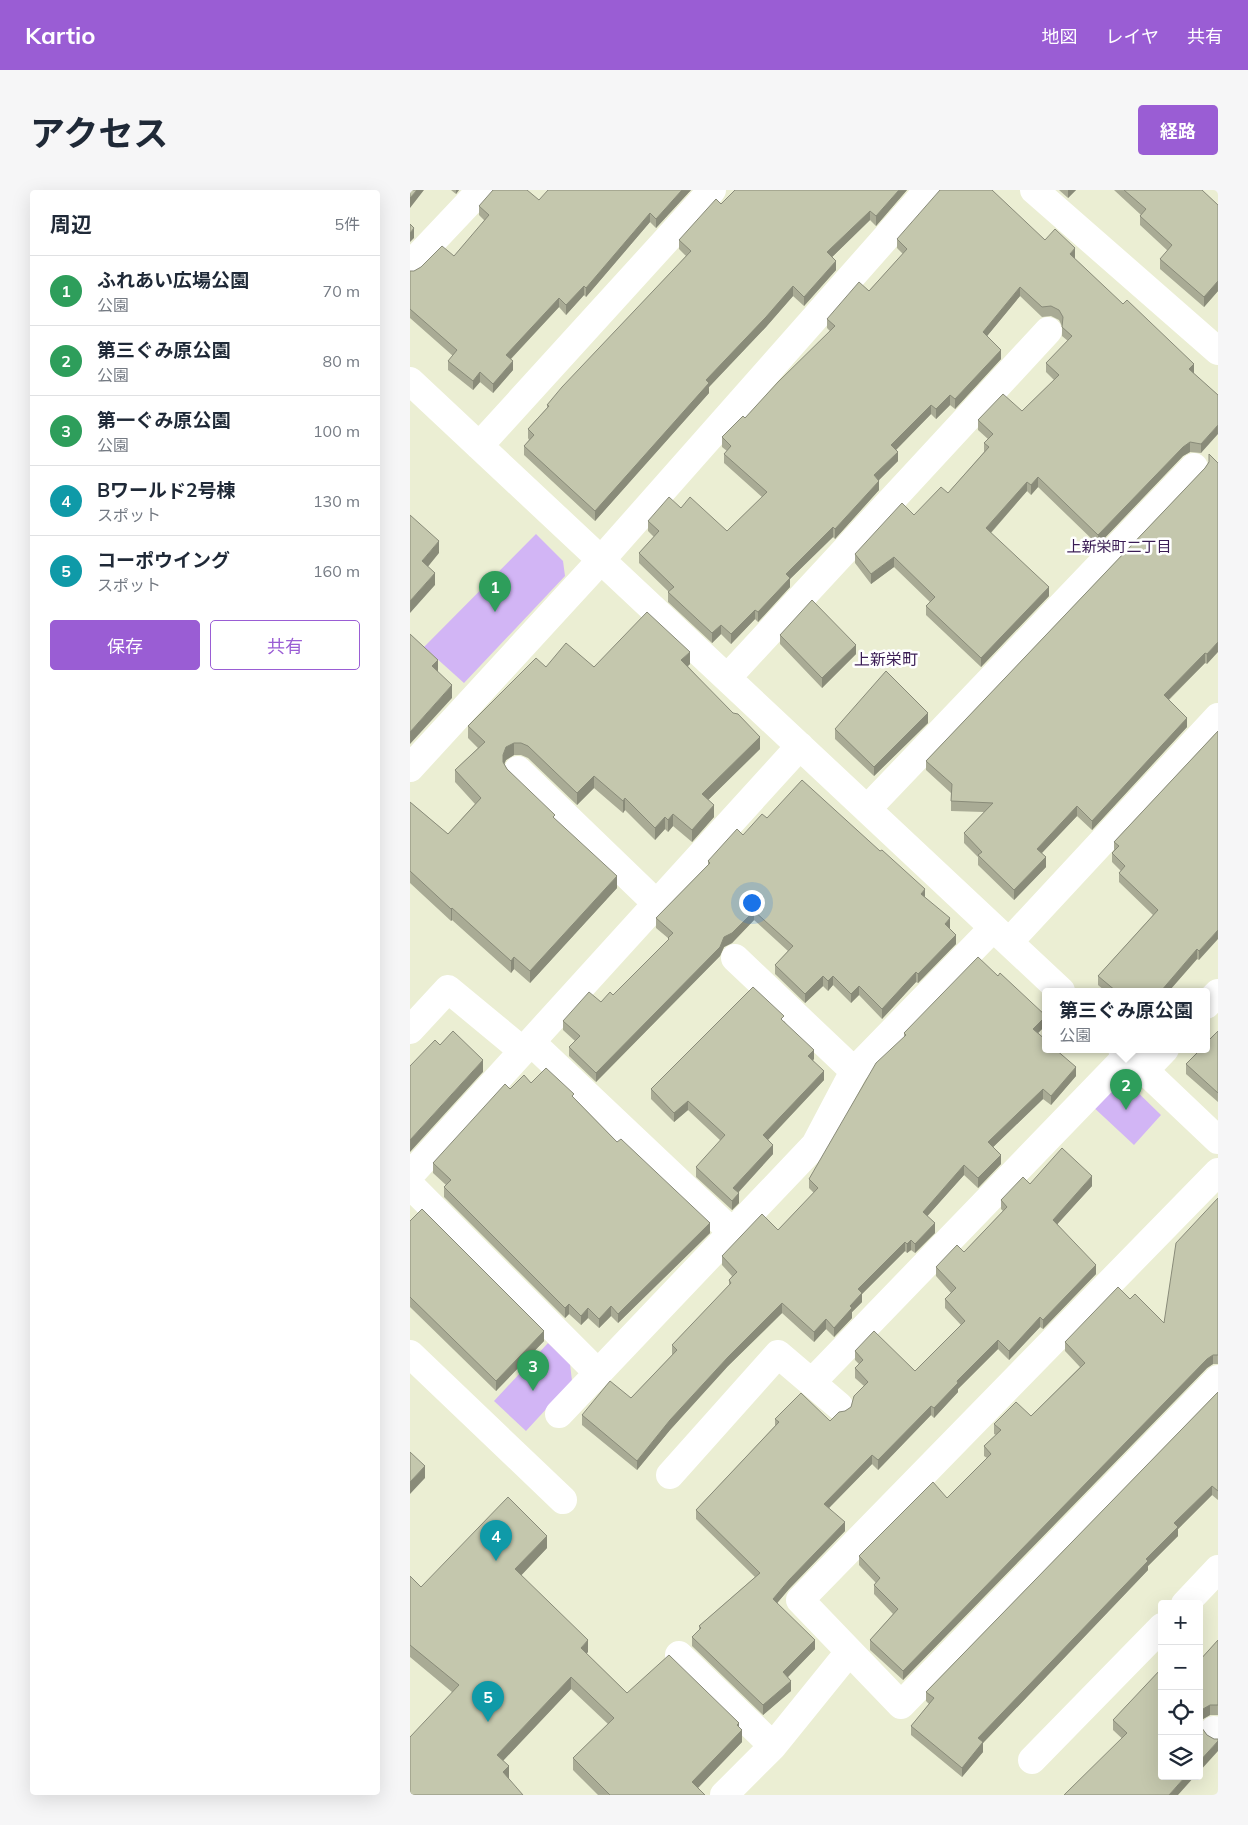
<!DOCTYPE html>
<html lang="ja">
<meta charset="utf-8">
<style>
body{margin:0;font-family:Mulish,"Noto Sans JP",sans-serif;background:#f6f6f7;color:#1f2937}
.controls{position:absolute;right:15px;bottom:15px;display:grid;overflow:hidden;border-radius:5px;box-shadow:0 5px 20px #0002}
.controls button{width:45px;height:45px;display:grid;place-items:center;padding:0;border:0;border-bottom:1px solid #e0e1e3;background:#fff;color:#1f2937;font:25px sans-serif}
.you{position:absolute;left:341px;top:712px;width:18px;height:18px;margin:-12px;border:4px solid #fff;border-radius:50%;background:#1a73e8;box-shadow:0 0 0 8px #1a73e833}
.badge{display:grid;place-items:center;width:32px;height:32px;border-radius:50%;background:#9a5dd4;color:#fff;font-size:16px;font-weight:700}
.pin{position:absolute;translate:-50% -41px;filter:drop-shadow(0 1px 2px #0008)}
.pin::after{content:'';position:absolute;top:26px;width:18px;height:15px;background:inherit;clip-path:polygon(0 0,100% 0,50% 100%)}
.popup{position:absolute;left:632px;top:798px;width:168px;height:65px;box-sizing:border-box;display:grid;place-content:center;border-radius:5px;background:#fff;filter:drop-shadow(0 1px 4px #0005);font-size:16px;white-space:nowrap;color:#747a83}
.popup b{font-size:19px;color:#1f2937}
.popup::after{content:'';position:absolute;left:50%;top:100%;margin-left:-10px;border:10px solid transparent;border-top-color:#fff}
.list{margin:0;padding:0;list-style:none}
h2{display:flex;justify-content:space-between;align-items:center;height:65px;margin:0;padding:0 20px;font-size:21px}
h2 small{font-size:16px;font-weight:400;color:#747a83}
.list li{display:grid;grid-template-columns:32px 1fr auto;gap:15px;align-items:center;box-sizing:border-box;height:70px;padding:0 20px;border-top:1px solid #e0e1e3}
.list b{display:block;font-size:19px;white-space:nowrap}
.list p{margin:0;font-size:16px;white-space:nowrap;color:#747a83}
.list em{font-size:16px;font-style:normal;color:#747a83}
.actions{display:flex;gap:10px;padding:15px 20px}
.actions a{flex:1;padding:11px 0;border:1px solid #9a5dd4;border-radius:5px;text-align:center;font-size:18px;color:#9a5dd4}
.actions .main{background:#9a5dd4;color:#fff}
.icon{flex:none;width:28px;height:28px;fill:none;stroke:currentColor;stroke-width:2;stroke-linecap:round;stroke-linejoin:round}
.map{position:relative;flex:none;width:808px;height:1605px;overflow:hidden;border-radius:5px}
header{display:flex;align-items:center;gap:30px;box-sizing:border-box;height:70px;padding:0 25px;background:#9a5dd4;color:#fff}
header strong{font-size:24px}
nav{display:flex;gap:28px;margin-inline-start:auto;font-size:18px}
.intro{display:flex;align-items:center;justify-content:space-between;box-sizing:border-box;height:120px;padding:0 30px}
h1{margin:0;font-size:35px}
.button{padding:12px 22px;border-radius:5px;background:#9a5dd4;color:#fff;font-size:18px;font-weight:700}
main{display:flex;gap:30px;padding:0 30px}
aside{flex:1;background:#fff;border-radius:5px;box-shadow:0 5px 20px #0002}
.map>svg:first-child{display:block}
</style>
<header>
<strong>Kartio</strong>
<nav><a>地図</a><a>レイヤ</a><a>共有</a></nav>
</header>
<div class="intro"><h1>アクセス</h1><a class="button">経路</a></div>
<main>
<aside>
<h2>周辺<small>5件</small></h2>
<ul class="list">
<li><span class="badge" style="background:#2e9e5b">1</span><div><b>ふれあい広場公園</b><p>公園</p></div><em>70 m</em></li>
<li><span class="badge" style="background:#2e9e5b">2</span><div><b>第三ぐみ原公園</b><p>公園</p></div><em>80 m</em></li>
<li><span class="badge" style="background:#2e9e5b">3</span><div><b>第一ぐみ原公園</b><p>公園</p></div><em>100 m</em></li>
<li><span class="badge" style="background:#0f9aa8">4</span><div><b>Bワールド2号棟</b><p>スポット</p></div><em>130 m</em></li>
<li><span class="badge" style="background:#0f9aa8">5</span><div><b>コーポウイング</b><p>スポット</p></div><em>160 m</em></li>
</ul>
<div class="actions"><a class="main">保存</a><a>共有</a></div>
</aside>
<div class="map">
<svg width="808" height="1605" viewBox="0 0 808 1605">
<rect width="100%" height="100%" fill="#ebeed3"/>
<path fill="#d2b5f5" d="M126,344L153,371L155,386L54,493L14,457Z
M703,889L715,890L751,925L724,955L680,914Z
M138,1153L160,1174L162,1191L116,1241L84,1211Z"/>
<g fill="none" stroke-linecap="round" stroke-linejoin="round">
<path stroke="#fff" stroke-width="28" d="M624,0L808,161
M0,75L71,0
M0,191L651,801
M69,256L302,0
M317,488L638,141
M0,578L191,370L518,0
M108,580L247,714
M457,619L784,277
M599,752L808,527
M325,768L444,881
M796,815L808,803
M0,840L38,799L113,861
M121,852L322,1042
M712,859L808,950
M734,881L755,859
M808,982L390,1410L491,1515L808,1189
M0,985L390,556
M0,995L187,1182
M0,1164L153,1310
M402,1192L718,865
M149,1224L405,955L444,881L583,738
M260,1285L368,1164L429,1216
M775,1414L808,1379
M269,1465L363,1556
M804,1540L808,1544
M622,1570L752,1437
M314,1605L363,1556L439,1462"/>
</g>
<path fill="#a9ab95" d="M41,0H49L46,4Z
M281,0L246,38L240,32L176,107L174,105L156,125L149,117L101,169L103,180L83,203L70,192L63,200L38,180V171L43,166L0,128V81H4L44,66L75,31L69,25V16L129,10Z
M497,0L466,36L460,30L422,67L426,80L394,116L383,106L356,137L299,197V203L185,331L114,265V256L119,250L118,248V239L137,218V215L276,66L269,59V50L311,14Z
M649,0H666L658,8Z
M704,0H792L808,15V101L794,117L750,79V69L758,61L730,35V26L731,25Z
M487,49L635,50L665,68H664L784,183V184L808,205L791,263L780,262L773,266L688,355L628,297L621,305L617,301L581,343L639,406L571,477L516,425V416L520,412L484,377L461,394L445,373V364L538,303L574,262V253L578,249L568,240V230L612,221L644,190L636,182V173L658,151L652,146V136L649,130L641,126L632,127L610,106L577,146L591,169L545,219L540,215L526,229L521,224L486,260L488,271L469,290V300L425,349L423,347L380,389V397L348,432L345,429L321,454L311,444L302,453L258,412V402H259L229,373V363L244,347L238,341V331L271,318L317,341L352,307L314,273V264L317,261L312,257V247L335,228L420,141L417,138V129L459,101L493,64L487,58Z
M799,272L797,474L795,473L759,510L777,537L682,640L667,626L632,663L636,677L604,710L568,675V667L554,653V643L574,622L541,621V603L516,580V571L795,278Z
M370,445L446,464L412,498L370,454Z
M280,474L278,476L350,559L298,610L304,627L282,652L263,636L258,642L255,639L245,650L215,620L213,623L184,598L167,615L118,568L111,565H104L96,570L94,574L97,579L145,629L207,698L120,793L104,779L101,783L42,730L41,731L0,693V612L38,644L65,614L45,592V580L68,558L58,548V536L136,477Z
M518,533L464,586L425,549V539Z
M808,541L789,770L787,769L759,801H695L688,795V786L743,725L709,692V683L711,681L702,672V663L704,660V652Z
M357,628L515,707L540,738L539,739L546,754L508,793L506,792L472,829L449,805L441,813L423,795L418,801L413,796L395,813L365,784V775L378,761L344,730L322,753L314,757L310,766L186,892L159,866V857L165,851L153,840V831L191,812L203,805L258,750V748L246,738V728L298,675V671Z
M374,831L404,869L403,870L414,890L358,950L363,964L328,1003L329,1013L322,1020L286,987V977L311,951L278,920L264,932L241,909V899Z
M636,835L628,843L666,886L641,915L633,909L583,957L591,974L568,998L554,985L517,1026L525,1043L505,1063L501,1060L497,1063L495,1061L452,1104V1112L442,1122V1128L424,1147L416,1139L404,1152L372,1123L318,1176L260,1240L227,1280L172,1235V1225L221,1208L262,1165V1155L319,1096V1090L322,1086L312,1075V1066L368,1040L404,1003L399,998V989L494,847V843Z
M808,841V912L776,884V874Z
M121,893L164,908L207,952L300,1043L208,1133L201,1126L189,1138L178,1128L171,1135L159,1124L155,1128L34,1007V997L36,995L23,983V973L100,899Z
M620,994L682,996L647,1034L686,1084L633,1139L630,1137L599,1170L588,1159L548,1199V1202L524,1228L521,1225L468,1280L462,1274L419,1318L435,1341L379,1399L367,1413L405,1459L378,1487L381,1501L353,1525L282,1456V1447L289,1440V1436L345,1387L286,1329V1320L365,1236V1229L420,1231L441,1217L454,1196L445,1188V1178L449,1174L445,1170V1161L505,1181L551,1135L535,1118V1109L541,1103L526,1086V1077L554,1062L593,1021L591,1019V1010Z
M808,1008V1174H803L797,1178L493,1490L460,1460V1450L483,1424L464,1404V1395L466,1393L449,1375V1366L537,1308L577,1268L574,1266V1256L586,1245L584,1244V1234L621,1226L670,1177L655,1161V1152L720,1109L754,1133Z
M0,1031L134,1151L86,1201L0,1117Z
M808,1202V1310L802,1305L768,1339V1346L738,1376V1380L573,1553V1562L552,1587L501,1545V1536L519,1514L516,1511V1502Z
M137,1358L111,1385L178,1462L176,1463L217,1503L329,1537L332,1552L288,1598L295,1605H188L163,1580V1568L198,1534L161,1499L93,1571L98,1588L0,1605L42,1502L0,1467V1386L11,1397Z
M808,1450V1525H800L793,1529L790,1535L797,1545L804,1549L789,1582V1471Z
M752,1479V1586L703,1540V1530Z"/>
<path fill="#898b79" d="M7,0H14L0,18V8Z
M46,0H49L46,4Z
M272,0H281L246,38V29Z
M489,0H497L466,36V26Z
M658,0H666L658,8Z
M460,21V30L417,72V62Z
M240,23V32L176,107V98Z
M4,38V48L0,52V43Z
M665,58V68L660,73V64Z
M426,71V80L394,116V107Z
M808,91V101L794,117V107Z
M174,96V105L156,125V115Z
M383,96V106L356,137L299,197V203L185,331V321L296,190Z
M610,97V106L573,151V142Z
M149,108V117L96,174V165Z
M591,160V169L545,219V209Z
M103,171V180L83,203V194Z
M784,174V183L779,188V179Z
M70,182V192L63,200V191Z
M540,205V215L526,229V219Z
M521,215V224L481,265V255Z
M808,235V244L791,263V254Z
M780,252V262L773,266L688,355V345L773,257Z
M488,262V271L464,295V285Z
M628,287V297L621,305V295Z
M469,291V300L425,349V339Z
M617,292V301L576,348V338Z
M423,337V347L380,389V397L348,432V422L376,384Z
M29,351V363L12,384V371Z
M484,367V377L461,394V384Z
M25,383V395L0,423V411Z
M639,397V406L571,477V468Z
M345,420V429L321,454V444Z
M311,435V444L302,453V443Z
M808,452V462L797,474V464Z
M446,455V464L412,498V488Z
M280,462V474L271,482V470Z
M795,463V473L754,514V505Z
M28,470V482L22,476Z
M42,495V508L0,554V542Z
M518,523V533L464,586V577Z
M777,528V537L682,640V631Z
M350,547V559L292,616V604Z
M104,553V565L96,570L93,577V565L96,557Z
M184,586V598L167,615V603Z
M215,608V620L213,623V611Z
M304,615V627L282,652V640Z
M667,616V626L627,668V659Z
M263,624V636L258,642V630Z
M255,627V639L245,650V638Z
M636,667V677L604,710V700Z
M207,686V698L120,793V781Z
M515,699V708L511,704Z
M42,718V730L41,731V719Z
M344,721V730L322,753L314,757L310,766L186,892V883L314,747Z
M540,728V738L535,744V734Z
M808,740V749L789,770V761Z
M546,745V754L508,793V784Z
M787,759V769L759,801H751Z
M104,767V779L101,783V771Z
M506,782V792L472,829V819Z
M413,786V796L395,813V804Z
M423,786V795L418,801V791Z
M449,796V805L441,813V804Z
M636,826V835L623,848V839Z
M404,860V869L398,875V866Z
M73,870V882L0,962V950Z
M666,877V886L641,915V906Z
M414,881V890L353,955V945Z
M633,899V909L578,962V952Z
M278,911V920L264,932V923Z
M363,955V964L323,1008V998Z
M591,965V974L568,998V988Z
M554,975V985L513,1031V1022Z
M682,986V996L643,1039V1030Z
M329,1003V1013L322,1020V1011Z
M300,1033V1043L208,1133V1124Z
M525,1033V1043L505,1063V1054Z
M501,1050V1060L497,1063V1054Z
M495,1052V1061L452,1104V1112L442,1122V1128L424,1147V1138L440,1116L448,1099Z
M686,1075V1084L633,1139V1130Z
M372,1113V1123L318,1176L260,1240L227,1280V1271L260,1230L318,1167Z
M159,1114V1124L155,1128V1118Z
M201,1116V1126L189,1138V1129Z
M178,1118V1128L171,1135V1126Z
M630,1127V1137L599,1170V1161Z
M416,1129V1139L404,1152V1142Z
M134,1141V1151L86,1201V1191Z
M588,1150V1159L548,1199V1202L524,1228V1218L547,1191Z
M803,1165V1174L797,1178L493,1490V1481L797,1169Z
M521,1216V1225L468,1280V1270Z
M462,1265V1274L414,1323V1314Z
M15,1276V1288L0,1304V1292Z
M802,1296V1305L768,1339V1346L738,1376V1380L573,1553V1562L552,1587V1578L568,1548L736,1369L764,1333Z
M435,1332V1341L379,1399L363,1418V1409L379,1390Z
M137,1346V1358L105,1392V1379Z
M178,1450V1462L171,1470V1458Z
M405,1450V1459L373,1492V1482Z
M161,1487V1499L87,1577V1565Z
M381,1491V1501L353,1525V1515Z
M800,1515V1525L793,1529L789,1536V1526L793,1519Z
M329,1533V1543L332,1540V1552L282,1604V1592Z
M808,1551V1561L789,1582V1572Z
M99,1576V1588L93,1594V1582Z
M776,1586H785L768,1605H759Z"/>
<path fill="#c4c7ad" stroke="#898b79" d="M0,0H7L0,8Z
M83,0H117L129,10L138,0H272L246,29L240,23L176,98L174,96L156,115L149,108L96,165L103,171L83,194L70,182L63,191L38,171L47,160L0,119V81H4L11,77L32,56L44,66L79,25L69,16Z
M325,0H489L466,26L460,21L417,62L426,71L394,107L383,96L356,127L296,190L299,193L185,321L114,256L124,245L118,239L139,216L137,215L152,197L281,61L269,50L306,9L311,14Z
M530,0H582L635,50L645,39L665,58L660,64L713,114L717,110L784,174L779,179L808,205V235L791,254L780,252L773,257L688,345L628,287L621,295L617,292L576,338L639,397L571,468L516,416L525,407L484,367L461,384L445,364L492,313L504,325L531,297L538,303L579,257L574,253L583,244L568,230L593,204L612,221L649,185L636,173L662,146L652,137L653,127L649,120L641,116L632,117L610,97L573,142L591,160L545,209L540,205L526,219L521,215L481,255L488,262L464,285L469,291L425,339L423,337L376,384L380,388L348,422L345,420L321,444L311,435L302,443L258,402L264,397L229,363L249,341L238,331L259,307L271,318L280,307L317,341L357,302L314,264L321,256L312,247L333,226L335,228L368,192L425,136L417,129L449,92L459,101L497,59L487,49Z
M714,0H792L808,15V91L794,107L750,69L762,55L730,26L736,19Z
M0,34L4,38L0,43Z
M799,264L808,273V452L797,464L795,463L754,505L777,528L682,631L667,616L627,659L636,667L604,700L568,665L572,662L554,643L583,613L541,611L542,594L516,571L795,278L799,272Z
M0,325L29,351L12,371L25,383L0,411Z
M402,410L446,455L412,488L370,445Z
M237,422L280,462L271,470L323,523L328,524L350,547L292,604L304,615L282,640L263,624L258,630L255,627L245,638L215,608L213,611L184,586L167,603L118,556L111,553H104L96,557L93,565V572L97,579L145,625L143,627L207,686L120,781L104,767L101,771L42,718L41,719L0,681V612L38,644L71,608L45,580L75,552L58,536L126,468L136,477L156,453L184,477Z
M0,444L28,470L22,476L42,495L0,542Z
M476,481L518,523L464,577L425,539Z
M808,541V740L789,761L787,759L751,801H706L688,786L748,720L709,683L715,676L702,663L709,656L704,652Z
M392,590L470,661L472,660L515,699L511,704L540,728L535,734L546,745L508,784L506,782L472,819L449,796L441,804L423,786L418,791L413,786L395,804L365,775L383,756L344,721L322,743L314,747L310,757L186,883L159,857L170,846L153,831L179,802L191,812L200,802L203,805L259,749L258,748L263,743L246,728L300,673L298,671L327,639L333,645L352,624L357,628Z
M568,767L588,786L590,783L636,826L623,839L636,850V859H645L666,877L641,906L633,899L578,952L591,965L568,988L554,975L513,1022L525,1033L505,1054L501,1050L497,1054L495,1052L448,1099L452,1103L440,1116L442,1118L424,1138L416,1129L404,1142L372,1113L318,1167L260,1230L227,1271L172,1225L200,1191L221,1208L267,1160L262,1155L321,1093L319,1090L327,1082L312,1066L352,1024L368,1040L408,998L399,989L466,873L496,845L494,843Z
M343,797L374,826L371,829L404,860L398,866L414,881L353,945L363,955L323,998L329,1003L322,1011L286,977L315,945L278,911L264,923L241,899Z
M43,841L73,870L0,950V876L25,850L30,855Z
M808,841V903L776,874L791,859H796V853Z
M136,878L164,904L162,906L207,952L211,949L300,1033L208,1124L201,1116L189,1129L178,1118L171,1126L159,1114L155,1118L34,997L41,990L23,973L95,894L100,899L114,885L121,893Z
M652,958L682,986L643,1030L686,1075L633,1130L630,1127L599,1161L588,1150L547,1191L548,1193L524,1218L521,1216L468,1270L462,1265L414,1314L435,1332L379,1390L363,1409L405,1450L373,1482L381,1491L353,1515L282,1447L291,1438L289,1436L350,1383L286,1320L369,1232L365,1229L391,1203L420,1231L429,1222L435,1221L441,1217L444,1206L458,1192L445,1178L453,1170L445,1161L464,1141L505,1181L555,1131L535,1109L546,1098L526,1077L547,1055L554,1062L597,1017L591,1010L613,987L620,994Z
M808,1008V1165H803L797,1169L493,1481L460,1450L488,1419L464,1395L470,1388L449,1366L523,1292L537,1308L581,1264L574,1256L591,1240L584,1234L606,1212L621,1226L675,1173L655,1152L708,1097L720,1109L725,1104L754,1133L766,1053Z
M12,1019L134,1141L86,1191L0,1107V1031Z
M808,1202V1301L802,1296L764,1333L768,1337L736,1369L738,1371L568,1548L573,1552L552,1578L501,1536L524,1508L516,1502Z
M0,1262L15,1276L0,1292Z
M98,1307L137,1346L105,1379L178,1450L171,1458L217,1503L259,1465L329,1533L327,1535L332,1540L282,1592L295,1605H200L163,1568L204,1528L161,1487L87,1565L99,1576L93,1582L113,1605H0V1547L49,1495L0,1455V1386L11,1397Z
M808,1450V1515H800L793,1519L789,1526V1471Z
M751,1479L752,1586H776L759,1605H654L717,1543L703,1530Z
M789,1534L797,1545L804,1549H808V1551L789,1572Z"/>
<g text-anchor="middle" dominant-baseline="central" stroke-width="5" stroke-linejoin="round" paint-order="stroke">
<g font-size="15" fill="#3a1c54" stroke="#fff">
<text x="709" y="356">上新栄町二丁目</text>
</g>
<g font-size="16" fill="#3a1c54" stroke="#fff">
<text x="476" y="469">上新栄町</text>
</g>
</g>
</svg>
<div class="controls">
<button>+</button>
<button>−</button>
<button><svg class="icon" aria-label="locate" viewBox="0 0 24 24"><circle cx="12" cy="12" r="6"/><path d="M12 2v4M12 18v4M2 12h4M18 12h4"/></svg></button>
<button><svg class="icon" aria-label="layers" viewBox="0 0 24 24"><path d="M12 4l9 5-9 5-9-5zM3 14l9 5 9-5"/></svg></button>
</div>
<div class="you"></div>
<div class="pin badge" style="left:85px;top:422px;background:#2e9e5b">1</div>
<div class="pin badge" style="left:716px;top:920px;background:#2e9e5b">2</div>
<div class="popup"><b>第三ぐみ原公園</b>公園</div>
<div class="pin badge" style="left:123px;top:1201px;background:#2e9e5b">3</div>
<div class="pin badge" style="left:86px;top:1371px;background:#0f9aa8">4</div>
<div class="pin badge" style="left:78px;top:1532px;background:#0f9aa8">5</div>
</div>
</main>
